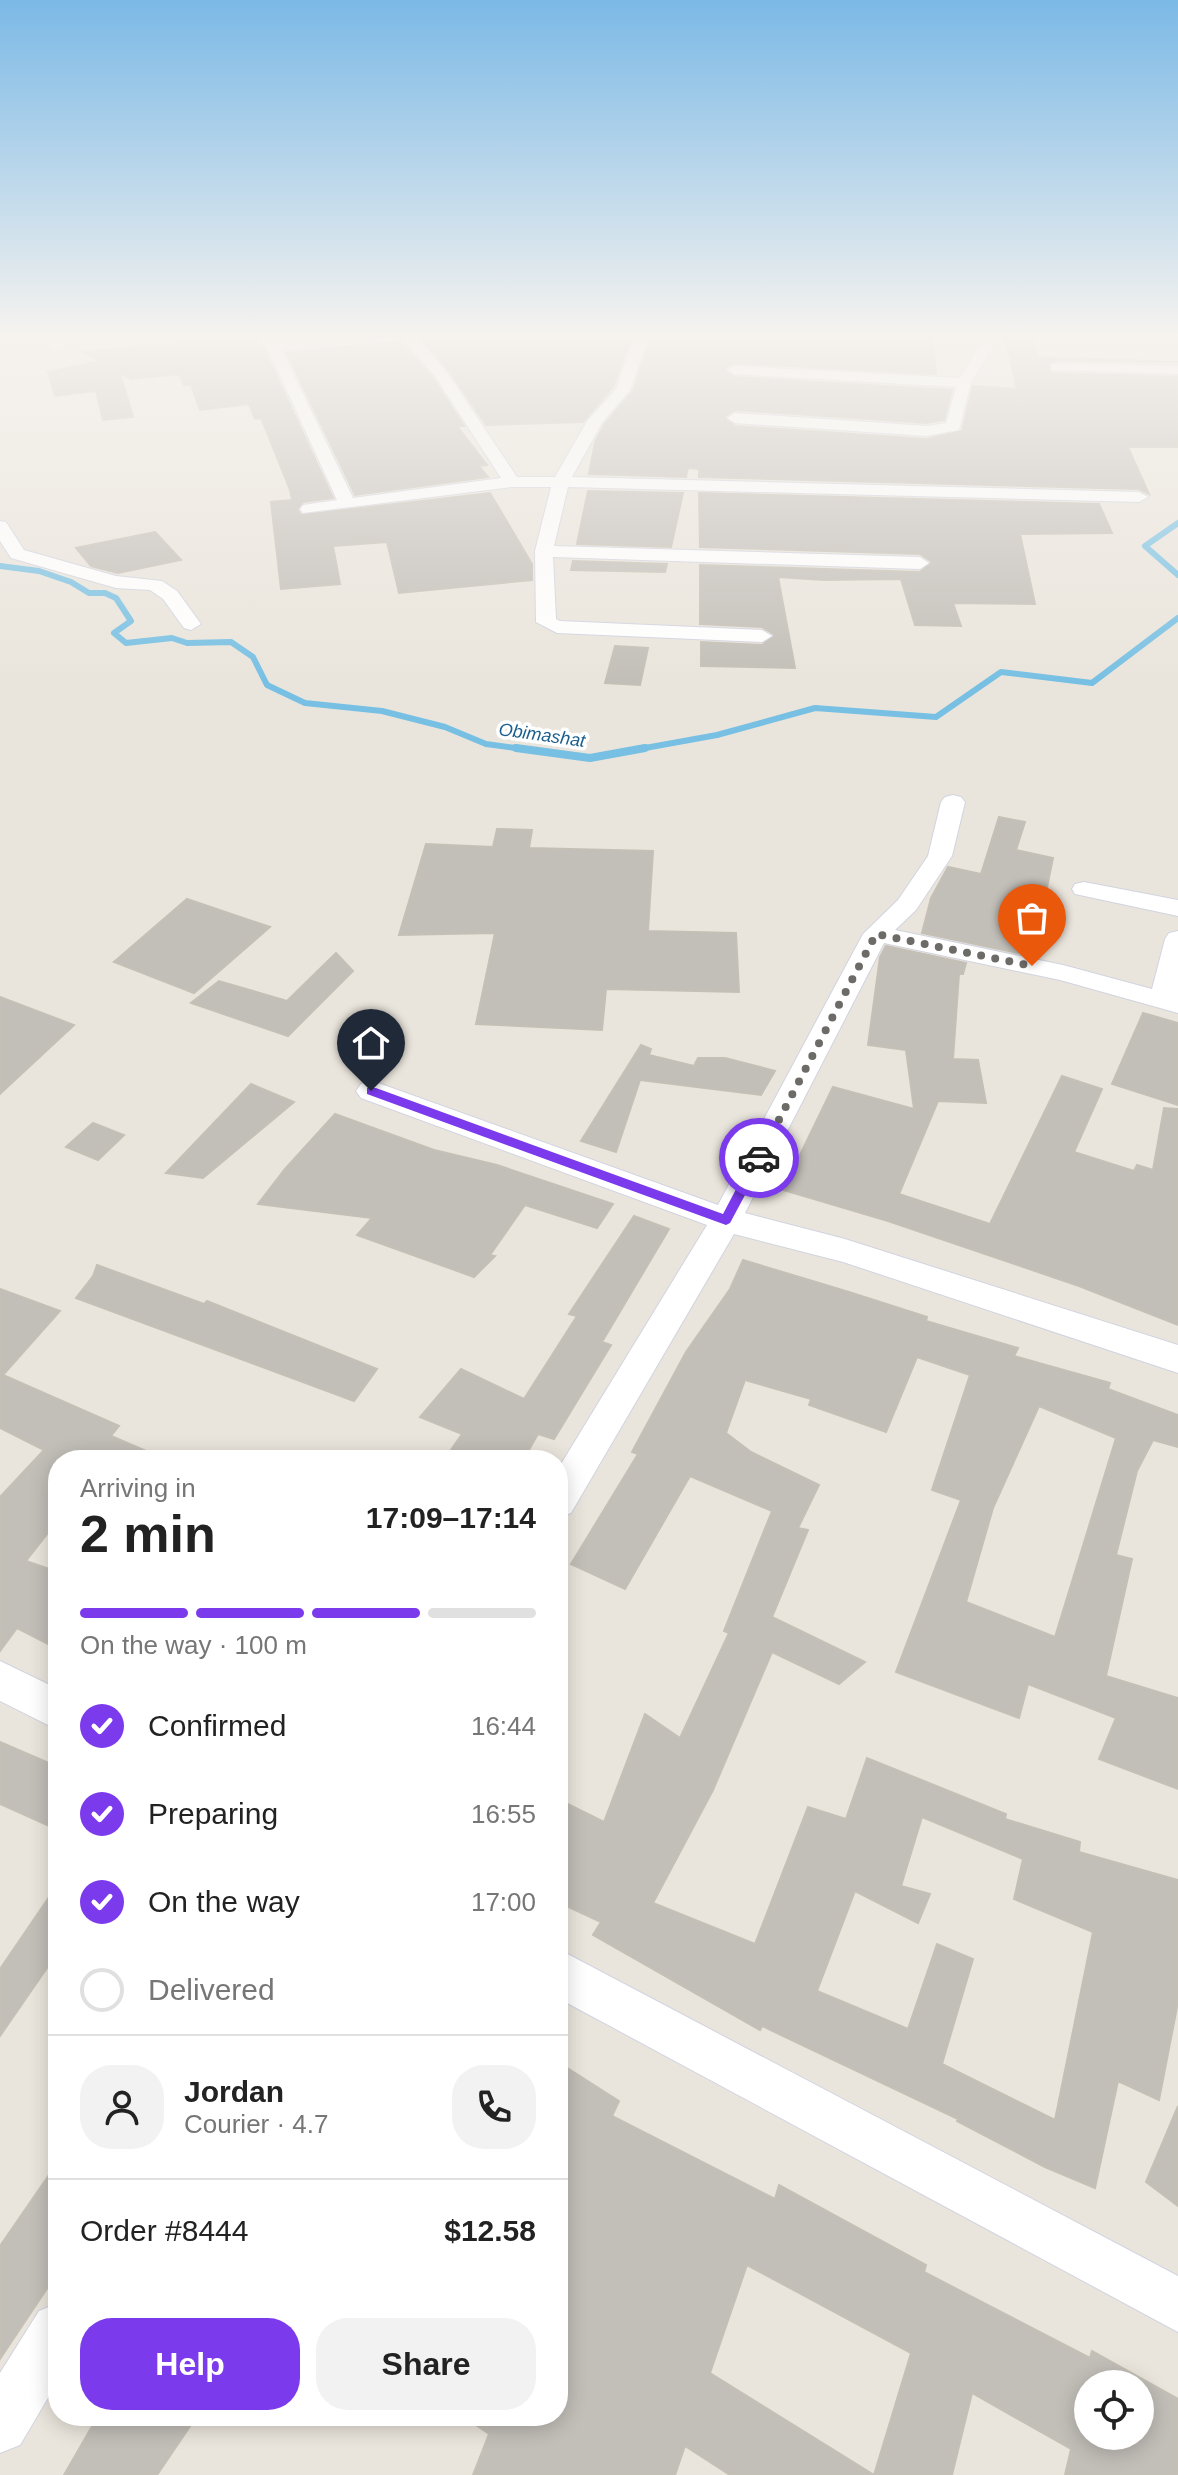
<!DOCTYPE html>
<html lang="en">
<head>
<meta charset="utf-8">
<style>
	body { margin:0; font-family:Helvetica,sans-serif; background:#f2f2f2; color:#222; height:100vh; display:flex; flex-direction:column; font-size:30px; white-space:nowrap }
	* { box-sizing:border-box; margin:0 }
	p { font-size:26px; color:#767676 }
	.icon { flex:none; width:44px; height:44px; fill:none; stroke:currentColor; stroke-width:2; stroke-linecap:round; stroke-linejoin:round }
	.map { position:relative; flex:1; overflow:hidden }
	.drawer { position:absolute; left:48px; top:1450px; width:520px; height:976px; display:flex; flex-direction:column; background:#fff; border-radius:32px; box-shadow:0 4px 20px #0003 }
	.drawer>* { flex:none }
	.controls { position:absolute; left:1074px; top:2370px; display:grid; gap:16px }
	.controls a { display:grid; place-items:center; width:80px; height:80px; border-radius:50%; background:#fff; box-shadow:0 4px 20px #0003; font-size:40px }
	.pin { position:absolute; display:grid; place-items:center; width:68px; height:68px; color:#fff; margin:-82px -34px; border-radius:50% 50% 50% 0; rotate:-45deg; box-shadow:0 0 8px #0007 }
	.pin .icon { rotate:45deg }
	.courier { position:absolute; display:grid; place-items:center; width:80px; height:80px; margin:-40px; border:6px solid #7c3aed; border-radius:50%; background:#fff; color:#222; box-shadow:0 2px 10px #0007 }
	.head em { font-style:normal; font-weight:700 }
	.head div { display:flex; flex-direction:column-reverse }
	.head { display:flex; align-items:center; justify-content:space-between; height:136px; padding:0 32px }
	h1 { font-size:52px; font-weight:700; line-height:60px }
	.bar { display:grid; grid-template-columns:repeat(4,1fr); gap:12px 8px; align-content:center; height:96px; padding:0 32px }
	.bar i { height:10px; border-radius:6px; background:#e0e0e0 }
	.bar .on { background:#7c3aed }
	.bar p { grid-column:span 4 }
	.line { display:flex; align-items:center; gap:20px; padding:0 32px; border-top:2px solid #e0e0e0 }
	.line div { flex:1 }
	.round { display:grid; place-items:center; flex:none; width:84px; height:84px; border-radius:32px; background:#f2f2f2 }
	ol { padding:0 32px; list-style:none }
	li { display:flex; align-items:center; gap:24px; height:88px }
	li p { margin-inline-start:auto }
	li .icon { padding:8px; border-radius:50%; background:#7c3aed; color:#fff; stroke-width:4 }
	li:last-child { color:#767676 }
	li i { width:44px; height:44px; border:4px solid #e0e0e0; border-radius:50% }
	.primary-button { display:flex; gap:16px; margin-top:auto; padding:16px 32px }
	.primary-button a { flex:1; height:92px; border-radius:32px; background:#7c3aed; color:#fff; font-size:32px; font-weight:700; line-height:92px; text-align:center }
	.primary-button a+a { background:#f2f2f2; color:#222 }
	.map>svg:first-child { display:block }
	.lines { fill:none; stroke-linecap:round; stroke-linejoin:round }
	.stream-far1 { stroke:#77c0e3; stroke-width:6 }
	.stream { stroke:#77c0e3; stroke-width:8 }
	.building { fill:#c2beb8; stroke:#c5c0b6; stroke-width:2; fill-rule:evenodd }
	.minor-casing { stroke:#d1d3e0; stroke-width:2 }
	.minor { fill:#fff; fill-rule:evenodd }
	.route { fill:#7c3aed }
	.done { stroke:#6d6b68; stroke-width:8; stroke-dasharray:0 14.4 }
	.labels { text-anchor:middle; stroke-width:7; stroke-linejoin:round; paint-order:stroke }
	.far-water-label { font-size:18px; font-style:italic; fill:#195e8d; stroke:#fff }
</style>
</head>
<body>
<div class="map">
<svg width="1178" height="2475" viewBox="0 0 1178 2475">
	<rect width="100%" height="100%" fill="#eae5dc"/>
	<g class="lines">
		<!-- stream-far1 -->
		<g class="stream-far1">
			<path d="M 1178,523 L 1145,546 L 1178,575"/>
			<path d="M 0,566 L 39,571 L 71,582 L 89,593 L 105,593 L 116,598 L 131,621 L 114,633 L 126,643 L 172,638 L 187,643 L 231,642 L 253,657 L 267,685 L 305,703 L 382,711 L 445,727 L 486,744 L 531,750"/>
			<path d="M 634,750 L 717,735 L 815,708 L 936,717 L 1001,672 L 1092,683 L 1178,618"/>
		</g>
		<!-- stream -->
		<path class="stream" d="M 516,748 L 590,758 L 645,748"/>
	</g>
	<!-- building -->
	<g class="building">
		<path d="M 241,337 L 255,337 L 264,349 L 333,498 L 303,502 L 297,509 L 301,515 L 490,493 L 532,564 L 532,580 L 399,593 L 387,542 L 333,546 L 340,584 L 281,589 L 271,502 L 292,500 L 290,490 L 261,418 L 255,419 L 249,404 L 200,410 L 191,385 L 184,385 L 179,374 L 131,379 L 120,373 L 133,417 L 103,420 L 96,391 L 55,396 L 48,372 L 100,361 L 84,352 Z"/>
		<path d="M 420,337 L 594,337 L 594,342 L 631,338 L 613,387 L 583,422 L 486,425 L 448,369 Z"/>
		<path d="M 651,337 L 932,337 L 936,374 L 734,363 L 724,369 L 734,377 L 952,390 L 944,420 L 927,423 L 735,410 L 724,417 L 735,426 L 927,439 L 962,431 L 973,386 L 1017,389 L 1005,337 L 1032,338 L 1037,357 L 1178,362 L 1056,360 L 1048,364 L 1051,373 L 1178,377 L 1178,447 L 1128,447 L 1149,494 L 1139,489 L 699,477 L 699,469 L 688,468 L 686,477 L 589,474 L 595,442 L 604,425 L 633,391 Z"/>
		<path d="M 401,342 L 433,378 L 464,426 L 457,426 L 487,465 L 479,466 L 488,477 L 355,495 L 287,353 Z"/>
		<path d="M 588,491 L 683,493 L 671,547 L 577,544 Z"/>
		<path d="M 699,493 L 1099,504 L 1112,533 L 1020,534 L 1035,604 L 953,603 L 961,626 L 915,625 L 901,579 L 824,580 L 778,577 L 795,668 L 701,666 L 701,642 L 762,645 L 775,635 L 762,627 L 700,624 L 700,565 L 920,572 L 932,562 L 920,554 L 700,547 Z"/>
		<path d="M 155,532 L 181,560 L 118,573 L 91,566 L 76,548 Z"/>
		<path d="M 573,561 L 667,564 L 665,572 L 571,570 Z"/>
		<path d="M 615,646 L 648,648 L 640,685 L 605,683 Z"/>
		<path d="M 999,817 L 1025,822 L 1016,850 L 1053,858 L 1033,956 L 922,933 L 931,898 L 948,867 L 981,874 Z"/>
		<path d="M 497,829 L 532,830 L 529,848 L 653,851 L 648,931 L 736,933 L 739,992 L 606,989 L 602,1030 L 476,1024 L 495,933 L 399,935 L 426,844 L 493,847 Z"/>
		<path d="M 187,899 L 270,927 L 194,993 L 114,962 Z"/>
		<path d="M 886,946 L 966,963 L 963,974 L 959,974 L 953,1059 L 978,1060 L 986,1103 L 938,1101 L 899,1194 L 990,1224 L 1062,1076 L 1102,1089 L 1074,1152 L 1134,1171 L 1137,1165 L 1153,1170 L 1164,1108 L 1178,1109 L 1178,1325 L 1079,1286 L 888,1221 L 783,1190 L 833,1087 L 914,1109 L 906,1050 L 868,1045 L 880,957 Z"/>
		<path d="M 336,953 L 353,971 L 288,1036 L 191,1003 L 219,981 L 287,1001 Z"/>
		<path d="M 0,997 L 74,1025 L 0,1094 Z"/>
		<path d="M 1143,1013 L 1178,1023 L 1178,1105 L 1112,1084 Z"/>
		<path d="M 641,1045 L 651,1049 L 649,1055 L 694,1066 L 698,1058 L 725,1058 L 775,1071 L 761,1095 L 640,1080 L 616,1152 L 581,1141 Z"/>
		<path d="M 251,1084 L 294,1102 L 203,1178 L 166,1173 Z"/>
		<path d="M 335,1114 L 434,1150 L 497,1165 L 613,1204 L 597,1228 L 525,1205 L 490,1255 L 495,1256 L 474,1277 L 357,1235 L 372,1218 L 258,1204 L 285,1169 Z"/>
		<path d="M 93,1123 L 124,1135 L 98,1160 L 66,1147 Z"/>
		<path d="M 634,1216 L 669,1229 L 602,1342 L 611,1345 L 554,1439 L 538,1434 L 523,1460 L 444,1460 L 462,1434 L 420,1417 L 461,1369 L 524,1399 L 577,1316 L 569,1314 Z"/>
		<path d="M 743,1260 L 849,1292 L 927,1317 L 926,1321 L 1018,1348 L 1014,1356 L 1110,1383 L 1108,1389 L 1178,1415 L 1178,1447 L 1153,1440 L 1137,1471 L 1116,1555 L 1132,1559 L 1106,1676 L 1178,1698 L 1178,1789 L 1099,1759 L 1116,1718 L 1028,1684 L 1019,1718 L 896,1672 L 961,1500 L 932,1490 L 970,1375 L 917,1357 L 886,1432 L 809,1405 L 811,1399 L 745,1380 L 726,1433 L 751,1452 L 819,1485 L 798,1528 L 808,1530 L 772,1617 L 865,1662 L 839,1684 L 772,1652 L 713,1790 L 653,1903 L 755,1944 L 808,1807 L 846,1819 L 867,1758 L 1006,1814 L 1005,1819 L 1080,1842 L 1079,1852 L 1178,1880 L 1178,2002 L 1159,2100 L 1118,2081 L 1095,2188 L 1045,2167 L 957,2121 L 958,2119 L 762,2026 L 760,2030 L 593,1935 L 601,1922 L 558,1902 L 558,1799 L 604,1822 L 645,1714 L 680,1738 L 729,1633 L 724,1631 L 772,1511 L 690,1476 L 625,1589 L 571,1564 L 638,1454 L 632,1452 L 686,1352 L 730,1289 ZM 1039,1406 L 1116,1438 L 1055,1637 L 966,1602 L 993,1508 ZM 922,1817 L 1023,1859 L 1014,1899 L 1093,1932 L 1055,2120 L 942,2064 L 973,1959 L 937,1944 L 908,2029 L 817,1991 L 855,1891 L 918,1923 L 930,1894 L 901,1886 Z"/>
		<path d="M 97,1265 L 204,1304 L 207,1301 L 377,1369 L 354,1401 L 76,1298 L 93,1276 Z"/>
		<path d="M 0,1289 L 60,1311 L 3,1375 L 119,1426 L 111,1436 L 167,1460 L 58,1460 L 58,1520 L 26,1561 L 58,1572 L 58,1649 L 17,1628 L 0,1651 L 0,1497 L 44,1450 L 0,1428 Z"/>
		<path d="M 0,1742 L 58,1767 L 58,1830 L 0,1804 Z"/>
		<path d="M 58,1884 L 58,1952 L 0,2036 L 0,1969 Z"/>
		<path d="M 558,2062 L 619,2101 L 612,2116 L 775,2199 L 779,2185 L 926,2265 L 924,2272 L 1090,2358 L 1092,2351 L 1178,2399 L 1178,2475 L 1065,2475 L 1071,2449 L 972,2393 L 952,2475 L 874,2475 L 911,2353 L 747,2265 L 710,2373 L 874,2475 L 730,2475 L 685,2446 L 675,2475 L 473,2475 L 489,2434 L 463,2416 L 558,2416 ZM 1088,2384 L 1140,2384 L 1140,2436 L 1088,2436 Z"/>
		<path d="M 1178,2106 L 1178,2206 L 1146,2182 Z"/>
		<path d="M 58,2162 L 58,2272 L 0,2359 L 0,2246 Z"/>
		<path d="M 98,2416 L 197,2416 L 157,2475 L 64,2475 Z"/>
	</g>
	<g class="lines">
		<!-- minor casing -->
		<g class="minor-casing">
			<g id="minor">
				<path d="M 39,337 L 55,337 L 66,345 L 54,348 Z"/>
				<path d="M 258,337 L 272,337 L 277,342 L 345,337 L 416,337 L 446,371 L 517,477 L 555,477 L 587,421 L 616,389 L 634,337 L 648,337 L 630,390 L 602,423 L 572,477 L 1139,492 L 1148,497 L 1139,502 L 568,487 L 554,546 L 920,557 L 929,563 L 920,569 L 553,557 L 556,619 L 560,621 L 762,630 L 772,636 L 762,642 L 557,633 L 536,622 L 535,551 L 551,487 L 512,487 L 303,513 L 300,509 L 303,505 L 337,500 L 267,347 ZM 402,338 L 435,376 L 501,478 L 353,498 L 282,350 L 396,341 Z"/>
				<path d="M 985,337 L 999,337 L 971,383 L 959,430 L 927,436 L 735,423 L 727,418 L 735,413 L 927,426 L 946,423 L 956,387 L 734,374 L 727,370 L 734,366 L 960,378 Z"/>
				<path d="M 1056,363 L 1178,366 L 1178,374 L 1051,370 L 1051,364 Z"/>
				<path d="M 0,521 L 6,522 L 24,550 L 116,576 L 162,581 L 177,591 L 201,624 L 191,630 L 184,628 L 163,599 L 150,590 L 116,588 L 11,558 L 0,541 Z"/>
				<path d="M 953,795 L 961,797 L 965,802 L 952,856 L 916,910 L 895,930 L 1063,965 L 1152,989 L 1165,939 L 1169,933 L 1178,931 L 1178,1013 L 1060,980 L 884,943 L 745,1213 L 845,1239 L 1178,1345 L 1178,1373 L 843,1262 L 734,1234 L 571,1513 L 558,1518 L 558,1469 L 707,1225 L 361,1098 L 356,1091 L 361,1084 L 371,1081 L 381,1084 L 718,1205 L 863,934 L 898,900 L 928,856 L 941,802 L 945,797 Z"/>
				<path d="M 1084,882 L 1178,900 L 1178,916 L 1075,894 L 1072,889 L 1075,884 Z"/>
				<path d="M 0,1661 L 58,1689 L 58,1730 L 0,1701 Z"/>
				<path d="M 558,1949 L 1178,2276 L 1178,2332 L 558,1998 Z"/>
				<path d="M 58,2303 L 58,2381 L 20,2445 L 0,2453 L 0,2373 L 39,2311 Z"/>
			</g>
		</g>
		<!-- minor -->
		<use href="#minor" class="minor"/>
	</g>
	<!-- sky -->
	<linearGradient id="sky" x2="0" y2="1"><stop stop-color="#7bb9e6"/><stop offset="0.49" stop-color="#f6f3ef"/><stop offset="1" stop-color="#f6f3ef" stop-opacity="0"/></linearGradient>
	<rect width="1178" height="683" fill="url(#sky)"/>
	<!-- route -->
	<path class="route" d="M 367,1088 L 376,1088 L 723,1214 L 754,1155 L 763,1155 L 765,1158 L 730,1223 L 726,1225 L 367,1094 Z"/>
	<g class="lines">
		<!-- done -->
		<path class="done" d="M 759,1158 L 876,934 L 1032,966"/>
	</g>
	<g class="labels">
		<!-- far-water labels -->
		<g class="far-water-label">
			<text transform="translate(542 735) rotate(8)" y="6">Obimashat</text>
		</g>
	</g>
</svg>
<div class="controls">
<a><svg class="icon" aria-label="locate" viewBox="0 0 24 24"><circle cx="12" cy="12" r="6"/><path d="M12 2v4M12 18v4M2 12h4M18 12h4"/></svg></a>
</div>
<div class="pin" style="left:1032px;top:966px;background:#ea580c"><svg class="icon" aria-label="bag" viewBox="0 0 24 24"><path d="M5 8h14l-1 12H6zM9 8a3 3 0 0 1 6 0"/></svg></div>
<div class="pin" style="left:371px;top:1091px;background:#1f2937"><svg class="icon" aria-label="home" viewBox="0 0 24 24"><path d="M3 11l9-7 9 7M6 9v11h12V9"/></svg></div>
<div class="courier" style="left:759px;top:1158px"><svg class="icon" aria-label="car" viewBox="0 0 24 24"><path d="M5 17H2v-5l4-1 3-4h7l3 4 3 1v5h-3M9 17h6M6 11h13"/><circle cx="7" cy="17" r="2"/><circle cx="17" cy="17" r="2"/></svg></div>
<section class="drawer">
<div class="head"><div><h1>2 min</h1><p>Arriving in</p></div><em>17:09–17:14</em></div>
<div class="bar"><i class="on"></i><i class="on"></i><i class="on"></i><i></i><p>On the way · 100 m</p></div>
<ol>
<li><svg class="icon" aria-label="check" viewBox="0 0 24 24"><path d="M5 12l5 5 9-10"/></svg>Confirmed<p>16:44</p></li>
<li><svg class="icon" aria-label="check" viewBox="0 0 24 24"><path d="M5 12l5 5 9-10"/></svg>Preparing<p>16:55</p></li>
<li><svg class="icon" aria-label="check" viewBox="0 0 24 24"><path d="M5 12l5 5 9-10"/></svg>On the way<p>17:00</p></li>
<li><i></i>Delivered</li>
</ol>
<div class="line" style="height:144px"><a class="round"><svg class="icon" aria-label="person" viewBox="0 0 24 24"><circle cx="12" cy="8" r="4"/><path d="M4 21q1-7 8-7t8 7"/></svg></a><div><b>Jordan</b><p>Courier · 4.7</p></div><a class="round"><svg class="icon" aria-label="phone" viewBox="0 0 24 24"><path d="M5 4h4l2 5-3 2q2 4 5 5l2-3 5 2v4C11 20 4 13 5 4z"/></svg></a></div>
<div class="line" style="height:104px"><div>Order #8444</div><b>$12.58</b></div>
<div class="primary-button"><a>Help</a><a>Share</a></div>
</section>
</div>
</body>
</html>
